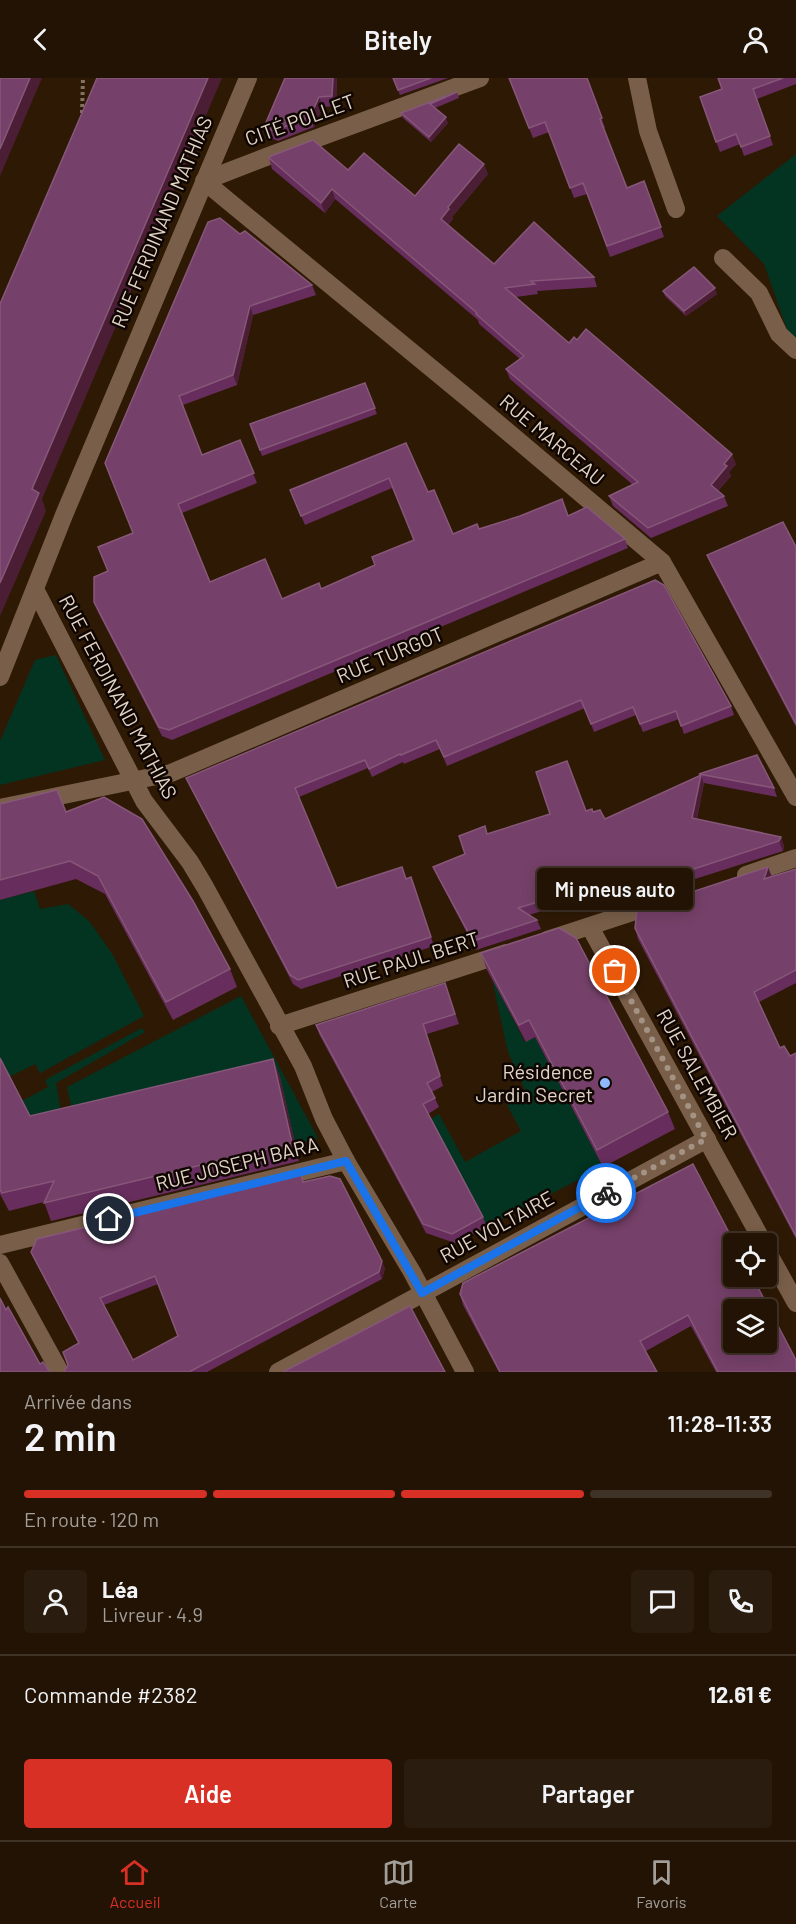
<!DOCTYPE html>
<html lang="fr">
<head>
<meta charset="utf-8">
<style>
	body { margin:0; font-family:Barlow,sans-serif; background:#2a1c0e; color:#f1f3f6; height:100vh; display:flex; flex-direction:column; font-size:22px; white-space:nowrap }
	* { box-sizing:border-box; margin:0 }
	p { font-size:20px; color:#a29e9a }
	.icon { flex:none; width:33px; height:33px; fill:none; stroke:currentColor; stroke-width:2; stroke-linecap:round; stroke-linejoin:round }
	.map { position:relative; height:1294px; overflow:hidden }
	.details { display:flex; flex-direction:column; background:#221304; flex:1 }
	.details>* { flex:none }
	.tools { position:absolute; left:723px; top:1155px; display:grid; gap:12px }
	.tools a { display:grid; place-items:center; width:54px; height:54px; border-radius:6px; background:#221304; box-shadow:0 3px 15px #0003,0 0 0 2px #3f3226; font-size:30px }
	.pin { position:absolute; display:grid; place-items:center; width:51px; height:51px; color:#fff; margin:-26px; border:3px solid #fff; border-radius:50%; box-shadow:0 2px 6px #0007 }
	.courier { position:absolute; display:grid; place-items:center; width:60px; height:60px; margin:-30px; border:4px solid #1a73e8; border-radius:50%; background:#fff; color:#222; box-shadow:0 2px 8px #0007 }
	.bubble { position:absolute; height:42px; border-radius:6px; background:#221304; box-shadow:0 3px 15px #0003,0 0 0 2px #3f3226; font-size:20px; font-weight:600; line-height:42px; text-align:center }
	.summary em { font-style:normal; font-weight:600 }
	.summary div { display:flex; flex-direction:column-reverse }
	.summary { display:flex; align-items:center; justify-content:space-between; height:102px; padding:0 24px }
	h1 { font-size:39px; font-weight:600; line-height:45px }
	.bar { display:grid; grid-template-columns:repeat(4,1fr); gap:9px 6px; align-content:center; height:72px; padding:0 24px }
	.bar i { height:8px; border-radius:4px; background:#3f3226 }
	.bar .on { background:#d93025 }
	.bar p { grid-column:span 4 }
	.line { display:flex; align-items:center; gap:15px; padding:0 24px; border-top:2px solid #3f3226 }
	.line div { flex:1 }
	.round { display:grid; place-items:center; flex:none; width:63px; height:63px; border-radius:6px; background:#2a1c0e }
	.cta { display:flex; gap:12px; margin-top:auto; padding:12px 24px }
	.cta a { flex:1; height:69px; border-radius:6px; background:#d93025; color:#fff; font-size:24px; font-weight:600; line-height:69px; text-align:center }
	.cta a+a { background:#2a1c0e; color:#f1f3f6 }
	header { display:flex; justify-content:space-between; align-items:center; height:78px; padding:0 24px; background:#221304; font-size:27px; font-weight:600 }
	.menu { display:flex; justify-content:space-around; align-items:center; height:84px; border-top:2px solid #3f3226; background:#221304; font-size:16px; color:#a29e9a }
	.menu a { display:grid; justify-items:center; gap:3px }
	.menu .on { color:#d93025 }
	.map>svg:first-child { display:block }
	.green { fill:#033421 }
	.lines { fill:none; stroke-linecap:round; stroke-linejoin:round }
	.path { stroke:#837161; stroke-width:4; stroke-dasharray:3 3; stroke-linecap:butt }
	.minor { stroke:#795f49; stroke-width:18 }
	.wall { fill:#672e5d; fill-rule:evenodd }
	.shaded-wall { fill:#4b1e35 }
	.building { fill:#754069; stroke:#865778; stroke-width:1.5; fill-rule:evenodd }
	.done { stroke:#a49384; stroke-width:6; stroke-dasharray:0 10.8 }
	.route { stroke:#1a73e8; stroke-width:8 }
	.poi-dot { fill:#90b8fd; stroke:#0f0602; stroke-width:2 }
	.labels { text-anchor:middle; stroke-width:5; stroke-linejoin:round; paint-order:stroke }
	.street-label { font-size:20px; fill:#e3d4c8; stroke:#0f0602 }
	.poi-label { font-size:20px; fill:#e3d4c8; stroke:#0f0602; text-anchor:end }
</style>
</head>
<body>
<header><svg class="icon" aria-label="back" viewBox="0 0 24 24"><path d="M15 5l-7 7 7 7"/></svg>Bitely<svg class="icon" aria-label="person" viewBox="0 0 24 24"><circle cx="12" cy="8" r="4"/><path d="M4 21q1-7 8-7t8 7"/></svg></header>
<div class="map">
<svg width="796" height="1294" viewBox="0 0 796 1294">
	<rect width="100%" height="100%" fill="#2e1905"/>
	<!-- green -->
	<g class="green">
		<path d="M 796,76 L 796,261 L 788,254 L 764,186 L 717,138 Z"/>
		<path d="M 56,577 L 105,682 L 0,707 L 0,663 L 35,582 Z"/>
		<path d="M 34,813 L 40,831 L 68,826 L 89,843 L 113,877 L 144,938 L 40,995 L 35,986 L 7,1000 L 0,986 L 0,822 Z"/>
		<path d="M 492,901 L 525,964 L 535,959 L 603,1089 L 487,1149 L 429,1042 L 439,1036 L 465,1084 L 521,1053 L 505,1023 L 525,1012 L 508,974 Z"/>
		<path d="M 241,918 L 318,1060 L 295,1066 L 75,1047 L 67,1009 Z"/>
		<path d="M 142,950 L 145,954 L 56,1005 L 64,1049 L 40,1055 L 20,1024 L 48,1009 L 45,1002 Z"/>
	</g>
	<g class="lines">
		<!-- path -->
		<path class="path" d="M 82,35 L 83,0"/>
		<!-- minor -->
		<g class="minor">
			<path d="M 480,0 L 266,79 L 204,103 L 470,322 L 662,484 L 796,719"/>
			<path d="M 637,0 L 648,53 L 676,131"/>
			<path d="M 723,180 L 759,215 L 779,256 L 796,272"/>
			<path d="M 35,511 L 144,723 L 190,784 L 205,809 L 303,988 L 324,1041 L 346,1083 L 412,1194 L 465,1294"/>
			<path d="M 0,599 L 64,437 L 248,0"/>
			<path d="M 0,730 L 171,695 L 662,484"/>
			<path d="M 746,797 L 796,780"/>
			<path d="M 590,849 L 764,1166"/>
			<path d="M 547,862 L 660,825"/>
			<path d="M 279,948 L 506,875"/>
			<path d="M 0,1167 L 346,1083"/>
			<path d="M 766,1171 L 796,1225"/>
			<path d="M 0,1185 L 60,1294"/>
			<path d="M 278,1294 L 707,1061"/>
		</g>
	</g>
	<!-- wall -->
	<g class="wall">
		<path d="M 337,0 L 336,28 L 323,29 L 314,49 L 278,63 L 268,59 L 264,49 Z"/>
		<path d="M 393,0 L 448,0 L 400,17 Z"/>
		<path d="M 509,0 L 587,0 L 605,50 L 604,51 L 627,110 L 644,103 L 664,159 L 610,179 L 587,116 L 574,120 L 549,54 L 533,60 Z"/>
		<path d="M 718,0 L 796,0 L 796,6 L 757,21 L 773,67 L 744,78 L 740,66 L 720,74 L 700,19 L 722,11 Z"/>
		<path d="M 457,14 L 459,20 L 435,30 L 448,45 L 431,64 L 403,40 L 401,35 Z"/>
		<path d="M 269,80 L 348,92 L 415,118 L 488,96 L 452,139 L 453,141 L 448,147 L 494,186 L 594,199 L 597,209 L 537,213 L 538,216 L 516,219 L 569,265 L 736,386 L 729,394 L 731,398 L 718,413 L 724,418 L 728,428 L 651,460 L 613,428 L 609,418 L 633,407 L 510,301 L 506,291 L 520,281 L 479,246 L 478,242 L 335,121 L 325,135 L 272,91 Z"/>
		<path d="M 240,156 L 312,207 L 316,217 L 253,237 L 237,307 L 183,327 L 202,377 L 240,362 L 257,405 L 182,435 L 210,504 L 282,521 L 321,511 L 375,487 L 372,479 L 414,462 L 392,410 L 305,447 L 290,412 L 406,365 L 428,414 L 453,456 L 568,438 L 625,461 L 628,470 L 172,662 L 162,658 L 98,534 L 94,524 L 108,493 L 133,455 L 105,385 Z"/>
		<path d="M 663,213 L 717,216 L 686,238 L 665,218 Z"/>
		<path d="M 365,305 L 377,336 L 262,378 L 250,346 Z"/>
		<path d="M 796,469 L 796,649 L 711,487 L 707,477 Z"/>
		<path d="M 655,502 L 731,628 L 734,637 L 684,656 L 679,641 L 643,654 L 636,637 L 594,654 L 585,630 L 447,688 L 440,671 L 404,686 L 403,684 L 372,699 L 368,690 L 299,719 L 337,810 L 406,801 L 411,799 L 434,868 L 301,911 L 293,906 L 190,708 L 186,700 Z"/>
		<path d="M 699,696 L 774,710 L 777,719 L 704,705 L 697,741 L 781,759 L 784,768 L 783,773 L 645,817 L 642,808 L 642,802 L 529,837 L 537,842 L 541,851 L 476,872 L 437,798 L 433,789 L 465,776 L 488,756 L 586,733 L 593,734 L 605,741 L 699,698 Z"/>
		<path d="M 0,726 L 66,734 L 230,891 L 237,909 L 173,942 L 105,816 L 76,801 L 0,822 Z"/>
		<path d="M 768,789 L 772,799 L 796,791 L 796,905 L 759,924 L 780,970 L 790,978 L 796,975 L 796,1161 L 638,861 L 635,850 Z"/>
		<path d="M 481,875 L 668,1034 L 675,1051 L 603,1089 L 535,959 L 526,964 L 487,892 Z"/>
		<path d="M 445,905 L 459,946 L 427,956 L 443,1008 L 432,1014 L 439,1029 L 428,1036 L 483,1139 L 487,1149 L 455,1165 L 426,1155 L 319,956 L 316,947 Z"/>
		<path d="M 0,980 L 30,1038 L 273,981 L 280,999 L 299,1083 L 51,1143 L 44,1124 L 9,1133 L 0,1116 Z"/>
		<path d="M 693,1086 L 796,1294 L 716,1294 L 691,1248 L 646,1273 L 657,1294 L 499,1294 L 463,1227 L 460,1216 Z"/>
		<path d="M 304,1104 L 385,1190 L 382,1201 L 207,1294 L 64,1294 L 78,1265 L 34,1181 L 31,1174 ZM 158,1206 L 178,1258 L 133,1282 L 104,1227 Z"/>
	</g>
	<!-- shaded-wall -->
	<g class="shaded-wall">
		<path d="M 30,0 L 42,0 L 0,98 L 0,71 Z"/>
		<path d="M 208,0 L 222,0 L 42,421 L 46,433 L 0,538 L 0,505 L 32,411 Z"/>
		<path d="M 333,0 L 337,0 L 336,28 L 332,18 Z"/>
		<path d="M 319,19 L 323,29 L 314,49 L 310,39 Z"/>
		<path d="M 446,39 L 448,45 L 431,64 L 429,59 Z"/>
		<path d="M 484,86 L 488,96 L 452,139 L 453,141 L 445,151 L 441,141 L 448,129 Z"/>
		<path d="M 332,111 L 335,121 L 325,135 L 321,125 Z"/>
		<path d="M 715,210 L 717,216 L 686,238 L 684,233 Z"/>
		<path d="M 250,228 L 253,237 L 237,307 L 233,297 Z"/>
		<path d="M 732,376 L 736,386 L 729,394 L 731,398 L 714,417 L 711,407 L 724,386 Z"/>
		<path d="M 701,697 L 704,706 L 695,749 L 692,740 Z"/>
		<path d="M 781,759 L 784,768 L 783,773 L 779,763 Z"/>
		<path d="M 768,789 L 772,800 L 764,801 Z"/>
		<path d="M 273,981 L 280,999 L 299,1083 L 292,1065 Z"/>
		<path d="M 382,1183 L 385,1190 L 382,1201 L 379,1194 Z"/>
	</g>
	<!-- building -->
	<g class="building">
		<path d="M 0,0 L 30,0 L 0,71 Z"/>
		<path d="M 97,0 L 208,0 L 32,411 L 39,415 L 0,505 L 0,226 Z"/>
		<path d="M 285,0 L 333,0 L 332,18 L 319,19 L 310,39 L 274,53 L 264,49 Z"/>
		<path d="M 393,0 L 431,0 L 398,12 Z"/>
		<path d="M 509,0 L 587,0 L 602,40 L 600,41 L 627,110 L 644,103 L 661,149 L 607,168 L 583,105 L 570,110 L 545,44 L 529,50 Z"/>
		<path d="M 718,0 L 783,0 L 753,11 L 770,58 L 741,69 L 736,56 L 716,64 L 700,19 L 722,11 Z"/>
		<path d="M 457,14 L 430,26 L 446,39 L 429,59 L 401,35 Z"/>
		<path d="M 313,62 L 348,92 L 364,75 L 415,118 L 459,66 L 484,86 L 448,129 L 449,131 L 441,141 L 494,186 L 534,144 L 594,199 L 531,203 L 535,206 L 505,210 L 569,265 L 574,259 L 577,262 L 586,251 L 732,376 L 724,386 L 727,388 L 711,407 L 724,418 L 648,450 L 609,418 L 638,404 L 506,291 L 524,278 L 476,236 L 477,235 L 332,111 L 321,125 L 269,80 L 271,78 Z"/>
		<path d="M 220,140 L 240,156 L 245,153 L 312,207 L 250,228 L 233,297 L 179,318 L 202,377 L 240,362 L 254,395 L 178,426 L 210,504 L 265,481 L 282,521 L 319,505 L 321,511 L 375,487 L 372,479 L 414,462 L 389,400 L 301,438 L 290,412 L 406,365 L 428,414 L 434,412 L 453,456 L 477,446 L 479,451 L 520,438 L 562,421 L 568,438 L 587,429 L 625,461 L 169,652 L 159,649 L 94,524 L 94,499 L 108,493 L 98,469 L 133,455 L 105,385 L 208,144 Z"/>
		<path d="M 694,189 L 715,210 L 684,233 L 663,213 Z"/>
		<path d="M 365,305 L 375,330 L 260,372 L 250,346 Z"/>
		<path d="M 783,444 L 796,469 L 796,646 L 707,477 Z"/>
		<path d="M 655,502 L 664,507 L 731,628 L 681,648 L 676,633 L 640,646 L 633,629 L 591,646 L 581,622 L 444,679 L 436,662 L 401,677 L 400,676 L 369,691 L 365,682 L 295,710 L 337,810 L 402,789 L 406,801 L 411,799 L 431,859 L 298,902 L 290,897 L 186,700 Z"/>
		<path d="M 757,677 L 774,710 L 699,696 Z"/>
		<path d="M 567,683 L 586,733 L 592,731 L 593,734 L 600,732 L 605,741 L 701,697 L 692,740 L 781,759 L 779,763 L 642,808 L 644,792 L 518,830 L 537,842 L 473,863 L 433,789 L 465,776 L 459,758 L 485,748 L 487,756 L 550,736 L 536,694 Z"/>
		<path d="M 57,712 L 66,734 L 104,719 L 142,741 L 193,823 L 230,891 L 166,924 L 98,798 L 70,783 L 0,802 L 0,726 Z"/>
		<path d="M 768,789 L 764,801 L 796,791 L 796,892 L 754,914 L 780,970 L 784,968 L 790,978 L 796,975 L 796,1158 L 635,850 L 637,832 Z"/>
		<path d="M 559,850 L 576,860 L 668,1034 L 597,1072 L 529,942 L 519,947 L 481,875 Z"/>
		<path d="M 445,905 L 455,936 L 423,946 L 440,998 L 427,1005 L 435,1020 L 423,1026 L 483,1139 L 452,1156 L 423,1146 L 316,947 Z"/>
		<path d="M 0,980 L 30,1038 L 273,981 L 292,1065 L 44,1125 L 54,1103 L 2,1115 L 0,1111 Z"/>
		<path d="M 693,1086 L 735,1166 L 734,1166 L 734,1198 L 752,1198 L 796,1282 L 796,1294 L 718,1294 L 688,1237 L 640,1263 L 657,1294 L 500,1294 L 460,1216 L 463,1205 ZM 734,1232 L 766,1232 L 766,1264 L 734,1264 Z"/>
		<path d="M 301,1097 L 303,1104 L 330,1098 L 340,1101 L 382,1183 L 379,1194 L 189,1294 L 64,1294 L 68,1287 L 63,1274 L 79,1265 L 31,1174 L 37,1161 ZM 155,1198 L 178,1258 L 133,1282 L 100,1220 Z"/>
		<path d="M 0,1220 L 6,1232 L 8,1229 L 40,1286 L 43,1284 L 50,1294 L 0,1294 Z"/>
		<path d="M 410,1228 L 445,1294 L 283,1294 Z"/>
	</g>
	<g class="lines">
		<!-- done -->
		<path class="done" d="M 606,1115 L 706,1061 L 615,893"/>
		<!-- route -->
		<path class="route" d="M 109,1141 L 346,1083 L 422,1215 L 606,1115"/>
	</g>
	<!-- markers -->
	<circle class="poi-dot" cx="605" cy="1005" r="6"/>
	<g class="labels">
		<!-- street labels -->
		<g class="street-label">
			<text transform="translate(300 42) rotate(-20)" y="7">CITÉ POLLET</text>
			<text transform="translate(162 144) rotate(-67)" y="7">RUE FERDINAND MATHIAS</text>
			<text transform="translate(552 362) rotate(40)" y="7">RUE MARCEAU</text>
			<text transform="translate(390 577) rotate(-23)" y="7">RUE TURGOT</text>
			<text transform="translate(118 619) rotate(62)" y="7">RUE FERDINAND MATHIAS</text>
			<text transform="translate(411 882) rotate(-18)" y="7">RUE PAUL BERT</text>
			<text transform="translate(697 996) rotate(61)" y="7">RUE SALEMBIER</text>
			<text transform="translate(237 1086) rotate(-14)" y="7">RUE JOSEPH BARA</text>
			<text transform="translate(497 1149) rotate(-29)" y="7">RUE VOLTAIRE</text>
		</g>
		<!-- poi labels -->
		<g class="poi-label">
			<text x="593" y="1001">Résidence<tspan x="593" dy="23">Jardin Secret</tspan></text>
		</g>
	</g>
</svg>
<div class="tools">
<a><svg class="icon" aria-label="locate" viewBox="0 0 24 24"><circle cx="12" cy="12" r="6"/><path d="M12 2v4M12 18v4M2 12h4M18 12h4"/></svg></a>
<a><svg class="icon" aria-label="layers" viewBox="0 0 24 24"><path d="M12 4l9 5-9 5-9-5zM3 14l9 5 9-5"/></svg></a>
</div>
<div class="pin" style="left:615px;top:893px;background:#ea580c"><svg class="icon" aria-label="bag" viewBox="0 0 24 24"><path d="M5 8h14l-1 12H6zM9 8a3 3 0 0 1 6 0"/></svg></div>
<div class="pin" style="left:109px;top:1141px;background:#1f2937"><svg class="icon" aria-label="home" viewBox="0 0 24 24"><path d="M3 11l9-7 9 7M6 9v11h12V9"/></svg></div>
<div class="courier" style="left:606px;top:1115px"><svg class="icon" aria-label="bike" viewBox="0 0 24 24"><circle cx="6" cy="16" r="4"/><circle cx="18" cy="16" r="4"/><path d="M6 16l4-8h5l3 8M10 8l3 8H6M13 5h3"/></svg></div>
<div class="bubble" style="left:537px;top:790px;width:156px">Mi pneus auto</div>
</div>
<section class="details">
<div class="summary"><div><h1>2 min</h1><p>Arrivée dans</p></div><em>11:28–11:33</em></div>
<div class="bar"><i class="on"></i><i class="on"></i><i class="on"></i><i></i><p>En route · 120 m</p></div>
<div class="line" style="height:108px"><a class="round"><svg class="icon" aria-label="person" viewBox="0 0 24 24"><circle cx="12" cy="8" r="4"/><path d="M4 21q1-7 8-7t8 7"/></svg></a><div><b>Léa</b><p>Livreur · 4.9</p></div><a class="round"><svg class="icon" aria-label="chat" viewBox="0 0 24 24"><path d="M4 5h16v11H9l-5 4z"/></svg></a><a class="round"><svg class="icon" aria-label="phone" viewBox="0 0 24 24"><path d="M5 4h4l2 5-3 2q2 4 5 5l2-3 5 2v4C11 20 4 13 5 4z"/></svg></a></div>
<div class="line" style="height:78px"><div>Commande #2382</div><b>12.61 €</b></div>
<div class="cta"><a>Aide</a><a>Partager</a></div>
</section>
<nav class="menu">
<a class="on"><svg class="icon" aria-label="home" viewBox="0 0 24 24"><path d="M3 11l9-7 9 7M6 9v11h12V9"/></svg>Accueil</a>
<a><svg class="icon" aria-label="map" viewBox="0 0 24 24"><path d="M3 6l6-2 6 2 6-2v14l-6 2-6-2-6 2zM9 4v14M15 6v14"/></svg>Carte</a>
<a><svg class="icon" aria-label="saved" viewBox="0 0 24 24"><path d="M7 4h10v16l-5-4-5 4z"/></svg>Favoris</a>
</nav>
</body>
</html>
